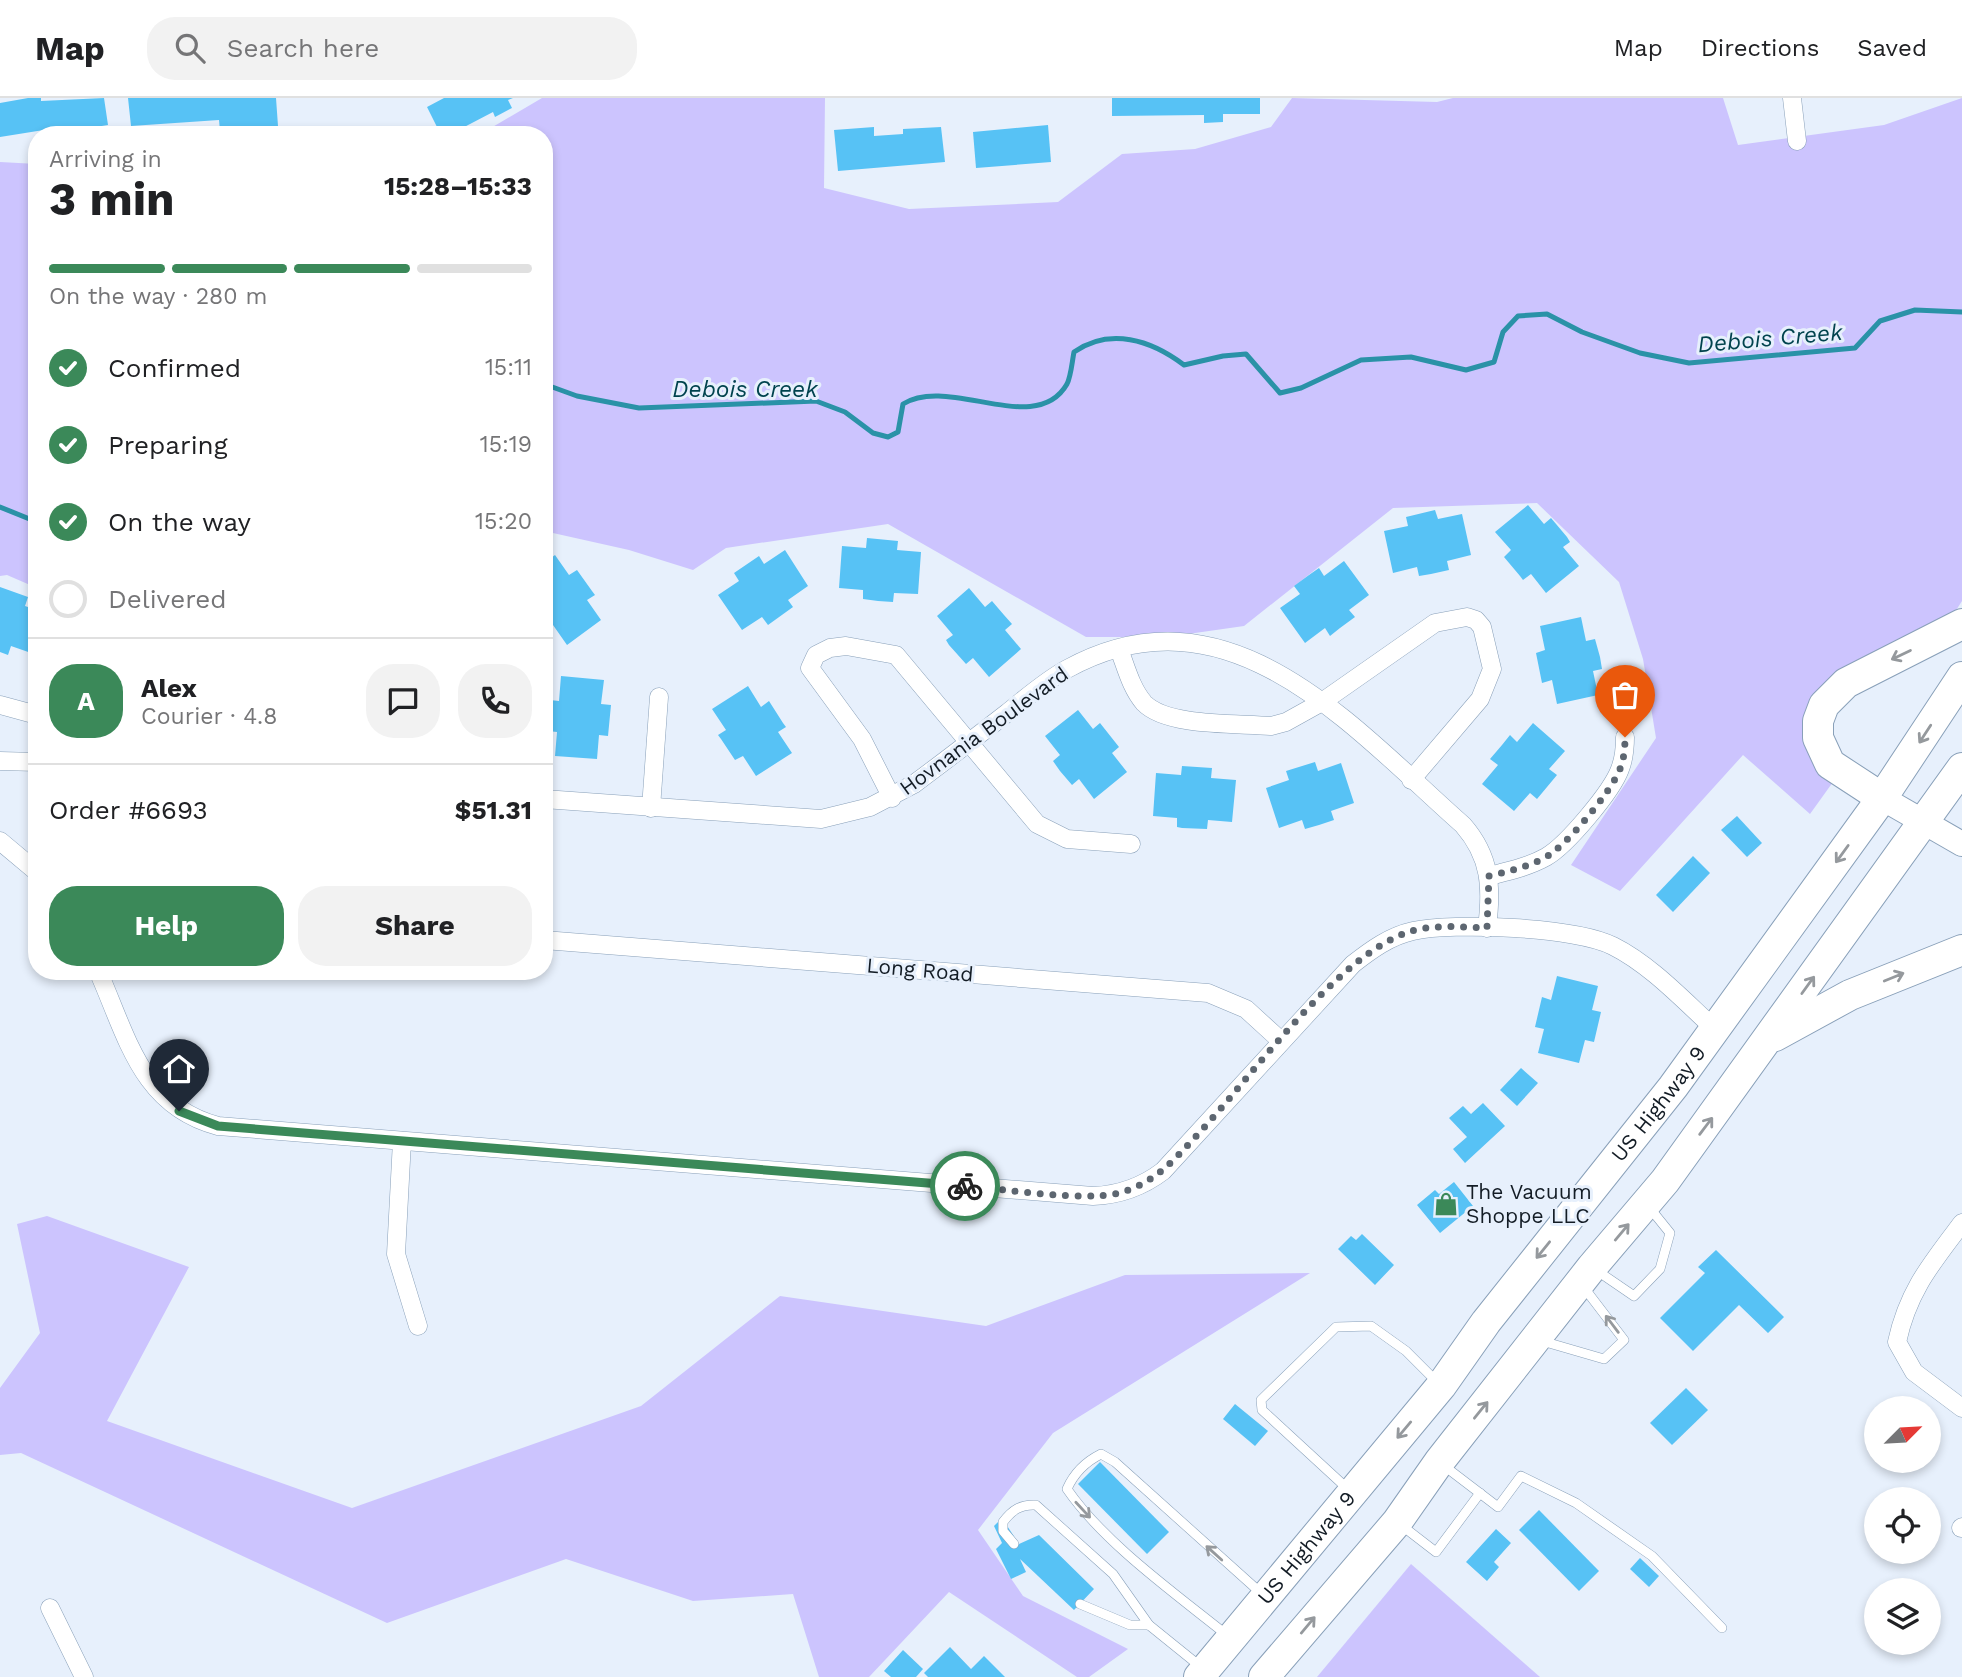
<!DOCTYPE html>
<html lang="en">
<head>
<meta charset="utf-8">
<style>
	body { margin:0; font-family:"Work Sans",sans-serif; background:#f2f2f2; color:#202124; height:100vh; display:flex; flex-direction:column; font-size:26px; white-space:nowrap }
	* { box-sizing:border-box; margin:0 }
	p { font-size:23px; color:#757577 }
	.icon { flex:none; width:38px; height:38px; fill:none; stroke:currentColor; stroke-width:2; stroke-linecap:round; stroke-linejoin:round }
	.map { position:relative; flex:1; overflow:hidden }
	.details { position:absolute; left:28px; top:28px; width:525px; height:854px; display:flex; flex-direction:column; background:#fff; border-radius:28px; box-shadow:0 4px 10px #0003 }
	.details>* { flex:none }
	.needle { width:46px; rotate:66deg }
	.controls { position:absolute; left:1864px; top:1298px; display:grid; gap:14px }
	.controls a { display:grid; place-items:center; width:77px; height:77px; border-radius:50%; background:#fff; box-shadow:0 4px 10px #0003; font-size:35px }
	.pin { position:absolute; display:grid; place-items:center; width:60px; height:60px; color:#fff; margin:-72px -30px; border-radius:50% 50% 50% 0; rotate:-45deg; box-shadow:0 0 7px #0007 }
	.pin .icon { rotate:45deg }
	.courier { position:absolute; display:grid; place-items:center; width:70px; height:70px; margin:-35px; border:5px solid #3b8959; border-radius:50%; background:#fff; color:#222; box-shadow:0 2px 9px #0007 }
	.overview em { font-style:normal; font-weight:700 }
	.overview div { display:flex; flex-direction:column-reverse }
	.overview { display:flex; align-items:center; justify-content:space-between; height:119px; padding:0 21px }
	h1 { font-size:46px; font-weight:700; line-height:52px }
	.bar { display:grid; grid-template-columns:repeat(4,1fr); gap:10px 7px; align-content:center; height:84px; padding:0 21px }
	.bar i { height:9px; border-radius:5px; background:#e0e0e0 }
	.bar .current { background:#3b8959 }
	.bar p { grid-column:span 4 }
	.line { display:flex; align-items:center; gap:18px; padding:0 21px; border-top:2px solid #e0e0e0 }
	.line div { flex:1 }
	.round { display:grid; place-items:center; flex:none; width:74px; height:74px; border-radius:28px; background:#f2f2f2 }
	ol { padding:0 21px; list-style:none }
	li { display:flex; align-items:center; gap:21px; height:77px }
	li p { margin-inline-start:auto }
	li .icon { padding:7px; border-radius:50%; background:#3b8959; color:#fff; stroke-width:4 }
	li:last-child { color:#757577 }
	li i { width:38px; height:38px; border:4px solid #e0e0e0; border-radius:50% }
	.primary-button { display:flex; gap:14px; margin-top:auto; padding:14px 21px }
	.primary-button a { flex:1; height:80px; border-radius:28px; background:#3b8959; color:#fff; font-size:28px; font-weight:700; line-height:80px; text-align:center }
	.primary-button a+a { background:#f2f2f2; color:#202124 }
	header { display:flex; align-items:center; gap:42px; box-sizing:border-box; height:98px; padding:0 35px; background:#fff; border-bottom:2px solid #e0e0e0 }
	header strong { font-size:33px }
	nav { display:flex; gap:38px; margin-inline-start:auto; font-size:24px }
	.search { width:490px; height:63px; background:#f2f2f2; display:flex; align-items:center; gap:18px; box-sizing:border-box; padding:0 24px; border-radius:28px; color:#757577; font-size:26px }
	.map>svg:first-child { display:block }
	.green { fill:#ccc4fe }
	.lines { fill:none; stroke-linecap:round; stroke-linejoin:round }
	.stream { stroke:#2a92a7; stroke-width:5 }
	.building { fill:#57c2f5 }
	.service-casing { stroke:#89a0b9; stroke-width:10 }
	.minor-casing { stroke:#89a0b9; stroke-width:19 }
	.secondary-casing { stroke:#89a0b9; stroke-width:26 }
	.trunk-casing { stroke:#89a0b9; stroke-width:32 }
	.service { stroke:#fff; stroke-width:9 }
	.minor { stroke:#fff; stroke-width:18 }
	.secondary { stroke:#fff; stroke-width:24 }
	.trunk { stroke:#fff; stroke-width:30 }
	.oneway { stroke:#95999d }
	.done { stroke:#5d6670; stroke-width:7; stroke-dasharray:0 12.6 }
	.route { stroke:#3b8959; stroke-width:9 }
	.labels { text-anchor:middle; stroke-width:6; stroke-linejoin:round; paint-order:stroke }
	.street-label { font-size:21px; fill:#131c25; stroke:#e7f0fc }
	.poi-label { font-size:21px; fill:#131c25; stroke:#e7f0fc; text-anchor:start }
	.water-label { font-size:23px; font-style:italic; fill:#01434e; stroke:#e7f0fc }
</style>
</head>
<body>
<header>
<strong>Map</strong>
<div class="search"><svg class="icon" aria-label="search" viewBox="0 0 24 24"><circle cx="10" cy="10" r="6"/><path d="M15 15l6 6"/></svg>Search here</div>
<nav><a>Map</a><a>Directions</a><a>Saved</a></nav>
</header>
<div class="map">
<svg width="1962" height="1579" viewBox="0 0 1962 1579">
	<rect width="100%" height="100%" fill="#e7f0fc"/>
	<!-- green -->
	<g class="green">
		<path d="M 542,0 L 825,0 L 824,90 L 909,111 L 1058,104 L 1122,56 L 1195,51 L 1271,29 L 1292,0 L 1437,4 L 1453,0 L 1723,0 L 1738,47 L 1884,27 L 1962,0 L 1962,503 L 1953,517 L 1832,580 L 1833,684 L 1810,716 L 1743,657 L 1620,793 L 1571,767 L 1656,640 L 1643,561 L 1619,484 L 1537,405 L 1393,410 L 1244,528 L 1167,539 L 1086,539 L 888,426 L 726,450 L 693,472 L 629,452 L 544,433 L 544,37 L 479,37 Z"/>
		<path d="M 0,64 L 37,66 L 37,490 L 7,477 L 0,478 Z"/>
		<path d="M 47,1118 L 189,1169 L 107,1323 L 352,1410 L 641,1308 L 780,1198 L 986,1228 L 1125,1177 L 1310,1175 L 1053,1335 L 978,1432 L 1023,1498 L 1128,1551 L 1089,1579 L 1077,1579 L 949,1494 L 869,1579 L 819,1579 L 793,1496 L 693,1503 L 566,1461 L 387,1525 L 21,1355 L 0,1357 L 0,1290 L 40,1235 L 17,1126 Z"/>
		<path d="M 1411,1466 L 1540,1579 L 1317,1579 Z"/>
	</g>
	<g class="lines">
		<!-- stream -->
		<g class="stream">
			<path d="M 544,286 L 577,298 L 639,310 L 816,303 L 845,314 L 873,335 L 888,339 L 898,334 L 903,306 C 949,277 1036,340 1067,286 C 1071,278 1072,264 1074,254 C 1110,229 1151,242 1184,267 L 1223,258 L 1246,256 L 1280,295 L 1301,290 L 1361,262 L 1411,259 L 1466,272 L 1494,264 L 1503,234 L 1518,218 L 1547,216 L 1582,234 L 1640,255 L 1689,265 L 1855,250 L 1880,223 L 1915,212 L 1962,214"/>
			<path d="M 0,409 L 37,424"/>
		</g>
	</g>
	<!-- building -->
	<g class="building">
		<path d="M 28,0 L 41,0 L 41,3 L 104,0 L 108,27 L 70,33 L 70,37 L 51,37 L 50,31 L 0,39 L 0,5 Z"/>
		<path d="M 128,0 L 276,0 L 278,28 L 220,33 L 219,22 L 131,28 Z"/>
		<path d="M 444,0 L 513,0 L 508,2 L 512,10 L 495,19 L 493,14 L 449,37 L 441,37 L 427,9 Z"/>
		<path d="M 1112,0 L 1260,0 L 1260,16 L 1223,16 L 1223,24 L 1204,25 L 1204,17 L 1112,18 Z"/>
		<path d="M 1048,27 L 1051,64 L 976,70 L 973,34 Z"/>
		<path d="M 874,29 L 874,38 L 903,36 L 903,31 L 941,29 L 945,64 L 838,73 L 834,32 Z"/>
		<path d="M 1528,407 L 1544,426 L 1551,420 L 1567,439 L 1570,444 L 1563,449 L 1579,468 L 1546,495 L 1531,476 L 1523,482 L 1520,478 L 1504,459 L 1511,452 L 1495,434 Z"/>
		<path d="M 1435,412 L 1438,421 L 1462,416 L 1471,457 L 1447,463 L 1449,472 L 1431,476 L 1419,478 L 1417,469 L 1393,475 L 1384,433 L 1408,428 L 1406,419 Z"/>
		<path d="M 867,440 L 898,443 L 897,452 L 921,454 L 918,496 L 894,495 L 893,504 L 878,503 L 863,501 L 863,492 L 839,490 L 842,448 L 866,450 Z"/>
		<path d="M 785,452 L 808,488 L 788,502 L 793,509 L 768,527 L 762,519 L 742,532 L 718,497 L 739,483 L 734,475 L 759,458 L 764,466 Z"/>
		<path d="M 555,457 L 569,477 L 577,472 L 592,493 L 595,497 L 587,502 L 601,522 L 567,547 L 553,527 L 544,533 L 544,465 Z"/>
		<path d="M 1344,463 L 1369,497 L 1349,512 L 1355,519 L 1340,530 L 1330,538 L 1325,530 L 1305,545 L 1280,510 L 1300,496 L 1294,488 L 1309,477 L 1319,470 L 1324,478 Z"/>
		<path d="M 0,489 L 28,499 L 25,508 L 37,512 L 34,556 L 11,548 L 8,557 L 0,554 Z"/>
		<path d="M 969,490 L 985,509 L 992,503 L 1004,517 L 1012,526 L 1005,532 L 1021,551 L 989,579 L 973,560 L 966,566 L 949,547 L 946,542 L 953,537 L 937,518 Z"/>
		<path d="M 1581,519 L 1586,543 L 1595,541 L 1600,559 L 1602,571 L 1593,573 L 1598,597 L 1557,606 L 1552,582 L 1542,585 L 1536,555 L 1545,552 L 1540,528 Z"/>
		<path d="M 561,578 L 604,582 L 601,606 L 611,607 L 608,638 L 599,637 L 597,661 L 555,658 L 557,634 L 548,633 L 550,607 L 550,602 L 559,603 Z"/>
		<path d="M 748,588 L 761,609 L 769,603 L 783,625 L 786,629 L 778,634 L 792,655 L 756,678 L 743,658 L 735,662 L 721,641 L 718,637 L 726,632 L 712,611 Z"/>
		<path d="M 1078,612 L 1093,631 L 1100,625 L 1119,649 L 1112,655 L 1127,674 L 1094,701 L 1079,681 L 1072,687 L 1060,673 L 1053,663 L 1060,657 L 1045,638 Z"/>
		<path d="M 1533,625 L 1565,653 L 1549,671 L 1557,677 L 1537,701 L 1530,695 L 1514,713 L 1482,686 L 1498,667 L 1490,661 L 1502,647 L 1510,637 L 1517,644 Z"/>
		<path d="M 1315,664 L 1318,673 L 1341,665 L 1354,705 L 1331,713 L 1334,722 L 1319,727 L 1305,731 L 1302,722 L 1279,730 L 1266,690 L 1289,682 L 1286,673 Z"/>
		<path d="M 1182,668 L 1212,670 L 1211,680 L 1236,682 L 1232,724 L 1208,722 L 1207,731 L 1182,730 L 1177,729 L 1177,720 L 1153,718 L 1156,675 L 1181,677 Z"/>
		<path d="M 1737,718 L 1762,745 L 1747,759 L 1721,732 Z"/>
		<path d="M 1693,758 L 1710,775 L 1673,814 L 1656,797 Z"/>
		<path d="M 1557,878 L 1598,888 L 1592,912 L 1601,914 L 1594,944 L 1585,942 L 1579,965 L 1538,955 L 1544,931 L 1535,929 L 1542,899 L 1551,902 Z"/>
		<path d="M 1521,970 L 1538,985 L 1517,1008 L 1500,992 Z"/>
		<path d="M 1483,1005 L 1505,1028 L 1465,1065 L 1453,1051 L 1467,1039 L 1449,1020 L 1463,1008 L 1471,1016 Z"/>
		<path d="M 1454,1084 L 1473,1108 L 1440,1135 L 1417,1107 L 1435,1092 L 1439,1096 Z"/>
		<path d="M 1362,1136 L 1394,1167 L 1375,1187 L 1338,1151 L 1351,1138 L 1356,1142 Z"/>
		<path d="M 1716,1152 L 1784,1219 L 1768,1235 L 1739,1207 L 1693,1253 L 1660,1220 L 1705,1175 L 1698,1169 Z"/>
		<path d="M 1686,1290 L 1708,1312 L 1672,1347 L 1650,1325 Z"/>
		<path d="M 1235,1306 L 1268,1333 L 1255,1348 L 1223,1321 Z"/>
		<path d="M 1100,1364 L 1169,1434 L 1147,1456 L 1078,1386 Z"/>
		<path d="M 1539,1412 L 1599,1473 L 1579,1493 L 1519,1432 Z"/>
		<path d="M 1002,1420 L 1019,1446 L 1039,1437 L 1094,1491 L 1074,1512 L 1020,1461 L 1026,1474 L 1011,1481 L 996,1451 L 1002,1445 L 994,1428 Z"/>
		<path d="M 1496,1431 L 1511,1445 L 1494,1464 L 1499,1469 L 1487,1483 L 1466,1464 Z"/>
		<path d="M 1640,1460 L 1659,1478 L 1649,1489 L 1630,1471 Z"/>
		<path d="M 950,1549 L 971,1571 L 984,1558 L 1005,1579 L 928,1579 L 924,1575 Z"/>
		<path d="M 903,1552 L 923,1571 L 916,1579 L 891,1579 L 884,1573 Z"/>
	</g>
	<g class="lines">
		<!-- service casing -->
		<g class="service-casing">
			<g id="service">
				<path d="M 1596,1172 L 1634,1198 L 1660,1171 L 1670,1135 L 1649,1109"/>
				<path d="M 1542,1243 L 1604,1261 L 1624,1242 L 1582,1187"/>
				<path d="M 1443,1367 L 1498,1409 L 1521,1378 L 1576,1405 L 1652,1458 L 1722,1530"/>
				<path d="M 1350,1393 L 1262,1312 L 1261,1302 L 1336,1229 L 1371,1228 L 1406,1253 L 1437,1284"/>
				<path d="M 1401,1427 L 1436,1454 L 1480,1395"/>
				<path d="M 1014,1446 L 1003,1433 L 1003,1424 C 1012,1412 1021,1406 1036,1407 L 1113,1476 L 1149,1527 L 1130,1527 L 1080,1506"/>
				<path d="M 1149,1527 L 1201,1569"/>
				<path d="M 1228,1538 C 1176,1496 1104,1445 1067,1391 C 1074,1375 1085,1364 1101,1356 L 1115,1364 L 1262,1496"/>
			</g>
		</g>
		<!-- minor casing -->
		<g class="minor-casing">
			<g id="minor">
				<path d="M 1792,0 L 1797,43"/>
				<path d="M 1119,551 C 1126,569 1131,590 1144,605 C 1167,629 1238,625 1271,628 L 1286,624 L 1322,604 L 1435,525 L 1467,519 L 1476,522 L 1482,529 L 1492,571 L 1480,601 L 1411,682"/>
				<path d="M 0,607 L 37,617"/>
				<path d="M 0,663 L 37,664"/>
				<path d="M 892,700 L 862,641 L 810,570 L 816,557 L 830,550 L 846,548 L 896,557 L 1037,726 L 1067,741 L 1131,746"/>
				<path d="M 544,701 L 821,721 L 870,709 L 914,686 C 945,663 976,639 1007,615 C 1026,600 1045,583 1067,571 C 1229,482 1352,629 1463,727 C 1491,759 1492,790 1487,830"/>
				<path d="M 651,710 L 659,599"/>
				<path d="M 0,743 L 37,774"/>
				<path d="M 1489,778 C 1509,773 1528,769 1546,759 C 1567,747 1612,693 1620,671 C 1624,661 1625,650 1625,639"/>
				<path d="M 544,842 L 1208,895 L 1246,911 L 1280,942"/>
				<path d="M 98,873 C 127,938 141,1008 218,1028 L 1093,1098 C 1119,1097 1142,1089 1163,1073 L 1353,866 C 1371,852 1390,838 1413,833 C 1453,824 1576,829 1613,848 C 1651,867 1684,903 1716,932"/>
				<path d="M 402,1043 L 396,1156 L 418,1228"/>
				<path d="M 1962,1125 C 1931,1166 1908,1193 1897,1244 L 1914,1274 L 1962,1310"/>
				<path d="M 1961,1430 L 1962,1429"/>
				<path d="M 50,1510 L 84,1579"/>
			</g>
		</g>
		<!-- secondary casing -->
		<g class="secondary-casing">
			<path id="secondary" d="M 1882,700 L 1962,746"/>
		</g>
		<!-- trunk casing -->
		<g class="trunk-casing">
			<g id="trunk">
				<path d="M 1882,700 L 1830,666 L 1818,640 L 1818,623 L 1824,607 L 1846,585 L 1962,526"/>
				<path d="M 1775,938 L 1850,897 L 1962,852"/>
				<path id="s1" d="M 1199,1579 L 1441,1288 L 1486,1224 L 1673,989 L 1882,700 L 1962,579"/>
				<path d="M 1264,1579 L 1397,1424 L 1439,1364 L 1592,1169 L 1665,1083 L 1962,670"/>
			</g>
		</g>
		<!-- service -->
		<use href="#service" class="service"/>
		<!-- minor -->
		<use href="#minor" class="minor"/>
		<!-- secondary -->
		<use href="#secondary" class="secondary"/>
		<!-- trunk -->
		<use href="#trunk" class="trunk"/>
	</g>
	<!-- one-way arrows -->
	<defs><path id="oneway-shaft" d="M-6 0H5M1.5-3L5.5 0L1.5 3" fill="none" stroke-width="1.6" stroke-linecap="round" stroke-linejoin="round" transform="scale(1.75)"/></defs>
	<g class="oneway">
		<use href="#oneway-shaft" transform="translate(1901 557) rotate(154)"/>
		<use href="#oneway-shaft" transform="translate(1925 636) rotate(123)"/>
		<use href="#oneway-shaft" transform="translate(1842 756) rotate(126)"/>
		<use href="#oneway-shaft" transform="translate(1894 879) rotate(-22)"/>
		<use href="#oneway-shaft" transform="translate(1808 887) rotate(-54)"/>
		<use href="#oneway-shaft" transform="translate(1706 1028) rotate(-53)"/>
		<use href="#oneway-shaft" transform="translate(1622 1134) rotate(-50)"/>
		<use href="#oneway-shaft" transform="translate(1543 1152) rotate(129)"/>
		<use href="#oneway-shaft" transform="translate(1612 1226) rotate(-127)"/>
		<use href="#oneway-shaft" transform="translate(1481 1312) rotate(-51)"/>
		<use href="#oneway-shaft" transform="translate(1404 1332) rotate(130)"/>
		<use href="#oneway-shaft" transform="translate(1083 1412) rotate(47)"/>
		<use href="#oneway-shaft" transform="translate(1214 1455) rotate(-138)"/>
		<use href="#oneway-shaft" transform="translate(1308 1527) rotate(-50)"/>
	</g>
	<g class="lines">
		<!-- done -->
		<path class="done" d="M 965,1088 C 1004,1091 1084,1104 1119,1095 C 1154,1086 1175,1061 1199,1035 C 1253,977 1335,860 1408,834 C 1433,826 1461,829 1487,830 L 1489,778 C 1509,773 1528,769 1546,759 C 1567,747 1611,694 1620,671 C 1624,661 1625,650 1625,639"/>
		<!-- route -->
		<path class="route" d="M 179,1013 L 218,1028 L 965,1088"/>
	</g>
	<!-- icons -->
	<defs>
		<g id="shop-bare" transform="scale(1.89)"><path d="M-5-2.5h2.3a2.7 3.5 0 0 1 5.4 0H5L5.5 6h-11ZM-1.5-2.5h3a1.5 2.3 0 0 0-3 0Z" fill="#3b8959" stroke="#e7f0fc" stroke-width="2.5" paint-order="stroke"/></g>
	</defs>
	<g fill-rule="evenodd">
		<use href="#shop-bare" x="1446" y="1106"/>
	</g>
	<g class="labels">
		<!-- street labels -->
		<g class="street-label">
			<text transform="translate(984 633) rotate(-36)" y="7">Hovnania Boulevard</text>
			<text transform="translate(920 872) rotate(5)" y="7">Long Road</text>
			<text dy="7" stroke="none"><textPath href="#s1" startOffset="735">US Highway 9</textPath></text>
			<text dy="7" stroke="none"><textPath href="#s1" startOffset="168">US Highway 9</textPath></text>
		</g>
		<!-- poi labels -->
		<g class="poi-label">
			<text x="1466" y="1101">The Vacuum<tspan x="1466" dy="24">Shoppe LLC</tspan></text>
		</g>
		<!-- water labels -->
		<g class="water-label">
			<text transform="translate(1770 240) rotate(-5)" y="8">Debois Creek</text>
			<text x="745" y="299">Debois Creek</text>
		</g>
	</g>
</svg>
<div class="controls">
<a><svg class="needle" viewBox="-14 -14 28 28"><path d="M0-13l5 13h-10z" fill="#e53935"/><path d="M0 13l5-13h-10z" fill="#757577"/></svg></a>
<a><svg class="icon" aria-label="locate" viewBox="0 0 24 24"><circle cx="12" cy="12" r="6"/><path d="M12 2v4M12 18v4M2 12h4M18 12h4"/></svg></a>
<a><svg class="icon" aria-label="layers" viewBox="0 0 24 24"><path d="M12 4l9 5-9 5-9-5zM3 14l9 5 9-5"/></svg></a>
</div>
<div class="pin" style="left:1625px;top:639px;background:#ea580c"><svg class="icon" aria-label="bag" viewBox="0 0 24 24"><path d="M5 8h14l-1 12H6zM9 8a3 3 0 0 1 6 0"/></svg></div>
<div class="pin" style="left:179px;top:1013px;background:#1f2937"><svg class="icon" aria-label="home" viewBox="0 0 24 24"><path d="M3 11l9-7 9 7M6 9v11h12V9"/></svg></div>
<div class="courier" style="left:965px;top:1088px"><svg class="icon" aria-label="bike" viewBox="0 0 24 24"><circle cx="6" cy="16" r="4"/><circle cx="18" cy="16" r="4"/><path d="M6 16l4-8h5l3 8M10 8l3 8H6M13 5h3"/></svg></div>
<section class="details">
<div class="overview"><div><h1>3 min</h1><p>Arriving in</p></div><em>15:28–15:33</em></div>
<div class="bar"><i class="current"></i><i class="current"></i><i class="current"></i><i></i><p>On the way · 280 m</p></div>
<ol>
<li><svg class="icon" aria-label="check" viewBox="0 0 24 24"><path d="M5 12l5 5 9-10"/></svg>Confirmed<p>15:11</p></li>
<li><svg class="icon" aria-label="check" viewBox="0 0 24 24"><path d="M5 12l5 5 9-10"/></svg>Preparing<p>15:19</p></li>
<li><svg class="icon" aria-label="check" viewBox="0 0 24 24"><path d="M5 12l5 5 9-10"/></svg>On the way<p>15:20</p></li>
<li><i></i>Delivered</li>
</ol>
<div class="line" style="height:126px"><b class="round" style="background:#3b8959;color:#fff">A</b><div><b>Alex</b><p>Courier · 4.8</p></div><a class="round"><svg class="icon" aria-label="chat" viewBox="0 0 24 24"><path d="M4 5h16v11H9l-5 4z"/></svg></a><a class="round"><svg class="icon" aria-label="phone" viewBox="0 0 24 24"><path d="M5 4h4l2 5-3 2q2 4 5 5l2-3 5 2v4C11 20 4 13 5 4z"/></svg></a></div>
<div class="line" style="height:91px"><div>Order #6693</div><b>$51.31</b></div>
<div class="primary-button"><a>Help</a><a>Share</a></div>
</section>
</div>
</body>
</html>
